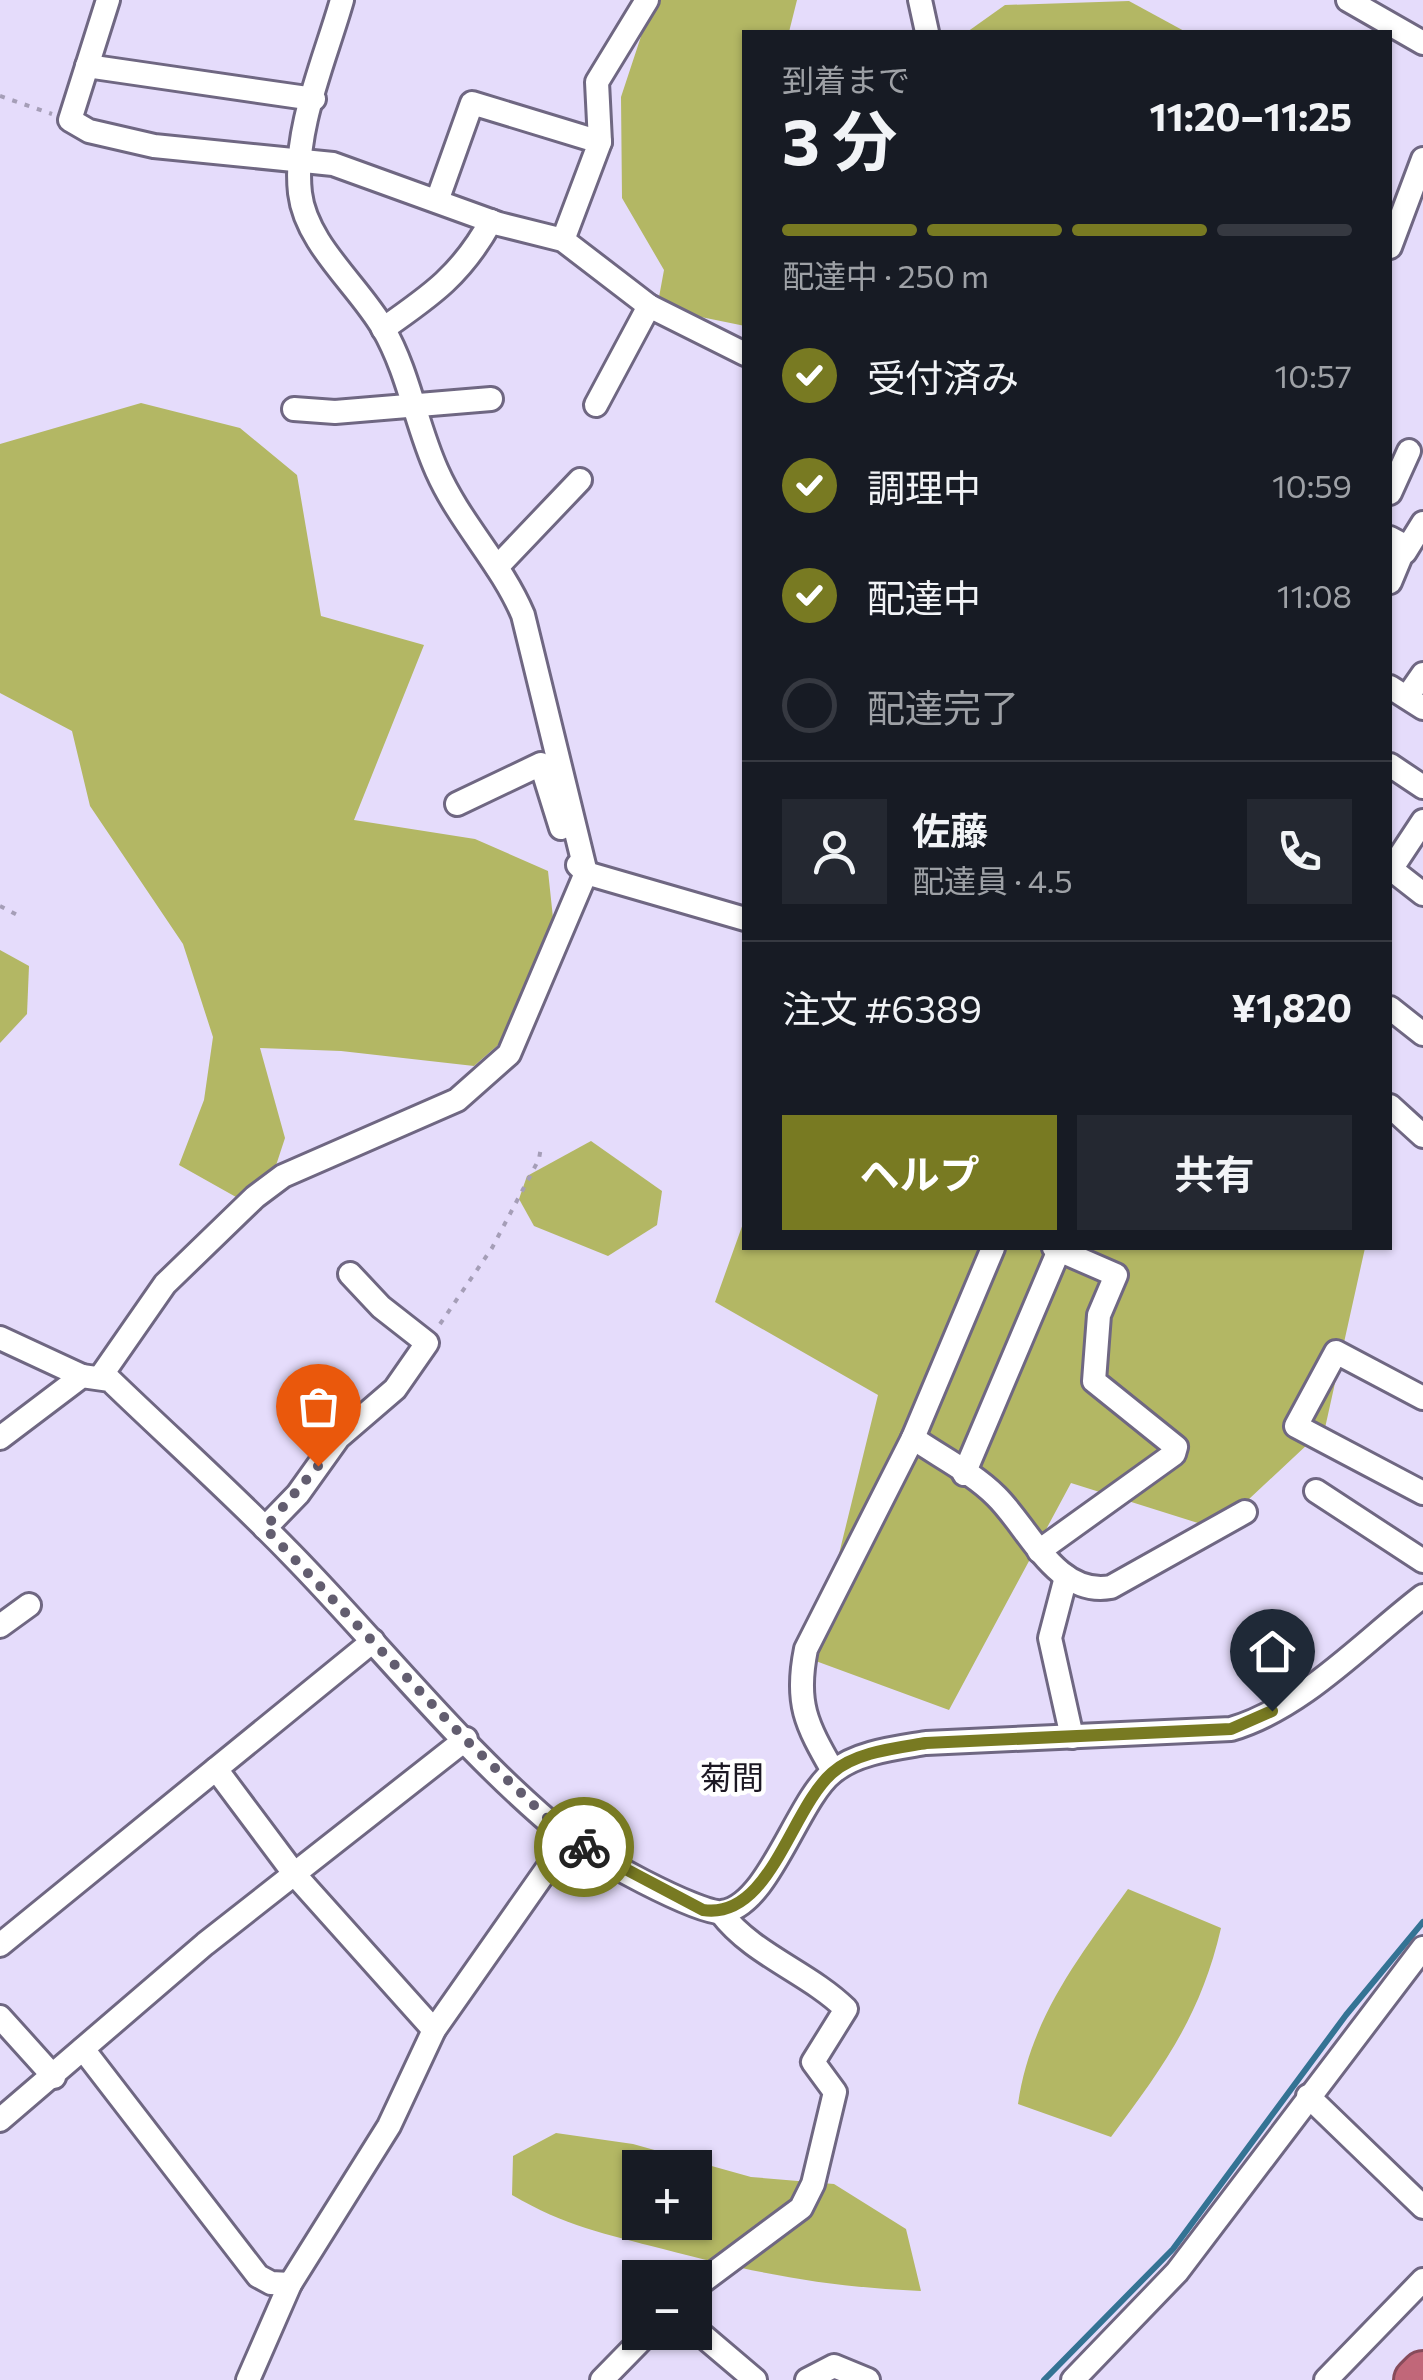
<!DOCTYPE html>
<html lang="ja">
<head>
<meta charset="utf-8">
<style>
	body { margin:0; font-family:Commissioner,"Noto Sans JP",sans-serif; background:#242831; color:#f1f3f6; height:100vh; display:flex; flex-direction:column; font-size:38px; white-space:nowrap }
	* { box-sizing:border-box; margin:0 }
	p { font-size:32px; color:#9ea1a6 }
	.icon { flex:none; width:55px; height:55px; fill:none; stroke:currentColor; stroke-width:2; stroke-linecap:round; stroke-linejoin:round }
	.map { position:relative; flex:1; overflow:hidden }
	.drawer { position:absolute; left:742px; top:30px; width:650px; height:1220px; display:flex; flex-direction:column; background:#171b24; border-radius:0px; box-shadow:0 2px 8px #0004 }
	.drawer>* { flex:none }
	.fabs { position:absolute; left:622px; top:2150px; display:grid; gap:20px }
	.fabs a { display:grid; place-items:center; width:90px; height:90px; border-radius:0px; background:#171b24; box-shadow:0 2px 8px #0004; font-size:50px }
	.pin { position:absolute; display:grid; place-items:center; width:85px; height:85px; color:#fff; margin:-102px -42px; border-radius:50% 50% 50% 0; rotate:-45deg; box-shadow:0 0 10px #0007 }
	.pin .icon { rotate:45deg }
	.courier { position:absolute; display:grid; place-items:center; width:100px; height:100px; margin:-50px; border:8px solid #787a22; border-radius:50%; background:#fff; color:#222; box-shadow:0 2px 12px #0007 }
	.overview em { font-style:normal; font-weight:700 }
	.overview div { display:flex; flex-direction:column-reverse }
	.overview { display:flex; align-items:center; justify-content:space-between; height:170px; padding:0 40px }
	h1 { font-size:65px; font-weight:700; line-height:75px }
	.bar { display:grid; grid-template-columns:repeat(4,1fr); gap:15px 10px; align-content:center; height:120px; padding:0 40px }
	.bar i { height:12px; border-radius:8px; background:#363941 }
	.bar .active { background:#787a22 }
	.bar p { grid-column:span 4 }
	.line { display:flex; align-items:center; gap:25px; padding:0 40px; border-top:2px solid #363941 }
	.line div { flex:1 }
	.round { display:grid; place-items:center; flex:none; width:105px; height:105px; border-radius:0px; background:#242831 }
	ol { padding:0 40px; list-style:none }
	li { display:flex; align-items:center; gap:30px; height:110px }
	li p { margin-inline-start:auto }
	li .icon { padding:10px; border-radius:50%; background:#787a22; color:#fff; stroke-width:4 }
	li:last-child { color:#9ea1a6 }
	li i { width:55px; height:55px; border:5px solid #363941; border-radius:50% }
	.primary-button { display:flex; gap:20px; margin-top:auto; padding:20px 40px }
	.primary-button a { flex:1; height:115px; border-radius:0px; background:#787a22; color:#fff; font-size:40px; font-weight:700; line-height:115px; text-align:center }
	.primary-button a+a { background:#242831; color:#f1f3f6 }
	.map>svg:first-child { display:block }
	.forest { fill:#b3b764; fill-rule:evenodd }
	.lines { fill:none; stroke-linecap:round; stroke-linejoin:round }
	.stream { stroke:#347394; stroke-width:6 }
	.minor-casing { stroke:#6f6782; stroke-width:28 }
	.motorway-casing { stroke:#874b5b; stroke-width:48 }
	.path { stroke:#a59eb7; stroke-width:4; stroke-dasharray:5 8; stroke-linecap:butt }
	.minor { stroke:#fff; stroke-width:22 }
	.motorway { stroke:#c16779; stroke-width:42 }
	.done { stroke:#625d6f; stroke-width:10; stroke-dasharray:0 18 }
	.route { stroke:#787a22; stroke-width:12 }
	.labels { text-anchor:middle; stroke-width:9; stroke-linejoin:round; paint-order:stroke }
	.quarter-label { font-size:32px; fill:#1c1823; stroke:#fff }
</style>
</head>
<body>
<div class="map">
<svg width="1423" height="2380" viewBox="0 0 1423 2380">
	<rect width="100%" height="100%" fill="#e5dcfb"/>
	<!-- forest -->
	<g class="forest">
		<path d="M 653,0 L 797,0 L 789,32 L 745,32 L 745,326 L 657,308 L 664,270 L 622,198 L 621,97 Z"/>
		<path d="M 1129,1 L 1186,32 L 967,32 L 1005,5 Z"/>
		<path d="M 141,403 L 240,428 L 297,475 L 321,616 L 424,645 L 354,820 L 475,839 L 548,871 L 556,946 L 531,1016 L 474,1066 L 341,1051 L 260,1048 L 285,1138 L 261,1211 L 179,1165 L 204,1100 L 213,1037 L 183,944 L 90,806 L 72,731 L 0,693 L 0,444 Z"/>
		<path d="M 0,950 L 29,966 L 27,1014 L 0,1043 Z"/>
		<path d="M 591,1141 L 662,1191 L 657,1225 L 608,1256 L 534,1226 L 519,1199 L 527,1176 Z"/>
		<path d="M 745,1218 L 745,1248 L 1365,1248 L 1325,1428 L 1217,1529 L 1071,1483 L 949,1710 L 813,1660 L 878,1395 L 715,1302 Z"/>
		<path d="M 1128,1889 L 1221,1928 C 1201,2015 1164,2066 1111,2137 L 1018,2104 C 1030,2019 1079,1957 1128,1889 Z"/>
		<path d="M 556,2133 L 633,2144 L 751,2177 L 834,2184 L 906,2229 L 921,2291 C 826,2287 755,2273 663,2249 C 605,2234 565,2226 512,2195 L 513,2156 ZM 640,2168 L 695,2168 L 695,2222 L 640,2222 Z"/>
	</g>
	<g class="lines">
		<!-- stream -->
		<path class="stream" d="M 1044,2380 L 1173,2249 L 1346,2015 L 1423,1922"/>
		<!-- minor casing -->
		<g class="minor-casing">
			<g id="minor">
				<path d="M 108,0 L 70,120 L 89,131 L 154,146 L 333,164 L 499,224 L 563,240 L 649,306 L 745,354"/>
				<path d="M 920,0 L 927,32"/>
				<path d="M 1348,0 L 1423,43"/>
				<path d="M 87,66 L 314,99"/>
				<path d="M 600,142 L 597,82 L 647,0"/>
				<path d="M 437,201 L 472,103 L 600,142 L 563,240"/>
				<path d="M 1390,247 L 1423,159"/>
				<path d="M 383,329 C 432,295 462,274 491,221"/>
				<path d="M 596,405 L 649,306"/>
				<path d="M 294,409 L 335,412 L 491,399"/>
				<path d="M 1390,493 L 1409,451"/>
				<path d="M 1390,538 L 1405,546 L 1390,582"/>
				<path d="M 1405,552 L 1423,523"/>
				<path d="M 497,567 L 580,480"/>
				<path d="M 1390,687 L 1423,708"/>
				<path d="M 1407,697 L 1423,674"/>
				<path d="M 1390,765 L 1423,787"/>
				<path d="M 457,804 L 541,764 L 561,828"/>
				<path d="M 578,865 L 586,873 L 745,919"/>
				<path d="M 1391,869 L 1423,894"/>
				<path d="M 1390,871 L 1423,821"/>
				<path d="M 1390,1008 L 1423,1034"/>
				<path d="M 1390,1106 L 1423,1136"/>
				<path d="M 0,1338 L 82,1376"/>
				<path d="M 101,1376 L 165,1284 L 255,1197 L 283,1176 L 457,1100 L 509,1054 L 586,873 L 523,615 C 501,563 460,523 437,471 C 416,425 409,373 383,328 C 358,285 306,244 300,193 C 293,130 325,60 342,0"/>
				<path d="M 1423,1398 L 1336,1352 L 1296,1426 L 1423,1493"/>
				<path d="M 0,1438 L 82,1376 L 110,1380 C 170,1438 233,1494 291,1554 C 382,1647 465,1754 567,1837 C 587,1853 699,1915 722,1912 C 769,1906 797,1800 833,1772 C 857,1752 897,1748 926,1743 L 1231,1729 C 1303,1708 1364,1641 1423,1596"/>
				<path d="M 913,1438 C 939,1456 973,1473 996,1496 C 1029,1528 1056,1597 1111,1587 L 1245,1512"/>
				<path d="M 964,1474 L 1059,1250"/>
				<path d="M 1316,1491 L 1423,1561"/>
				<path d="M 265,1528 L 298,1494 L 338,1438 L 395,1389 L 427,1343 L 381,1307 L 350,1274"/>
				<path d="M 1039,1551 L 1174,1454 L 1176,1447 L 1094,1381 L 1099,1315 L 1116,1275 L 1054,1248"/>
				<path d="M 1066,1577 L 1050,1638 L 1072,1737"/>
				<path d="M 0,1626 L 29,1605"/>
				<path d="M 216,1769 L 296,1876 L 434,2030"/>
				<path d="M 833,1771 C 806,1724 795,1703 806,1649 L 913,1438 L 993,1248"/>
				<path d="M 0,1945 L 373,1641"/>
				<path d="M 0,2017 L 54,2077"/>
				<path d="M 83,2049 L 258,2276 L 271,2283 L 290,2284"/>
				<path d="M 1308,2096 L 1423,2207"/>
				<path d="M 0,2120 L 205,1944 L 466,1739"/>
				<path d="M 695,2287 L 801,2208 L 813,2184 L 835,2092 L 813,2062 L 846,2009 C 808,1972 753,1955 721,1913"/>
				<path d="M 695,2329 L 755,2380"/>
				<path d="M 248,2380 L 290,2284 L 389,2126 L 434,2030 L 568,1839"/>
				<path d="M 602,2380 L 649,2332"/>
				<path d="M 807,2380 L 834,2366 L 868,2380"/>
				<path d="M 1073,2380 L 1177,2272 L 1423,1948"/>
				<path d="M 1326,2380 L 1423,2280"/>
			</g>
		</g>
		<!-- motorway casing -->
		<g class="motorway-casing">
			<path id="motorway" d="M 1416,2380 L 1423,2373"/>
		</g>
		<!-- path -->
		<g class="path">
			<path d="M 0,96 L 52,114"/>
			<path d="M 0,906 L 21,917"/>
			<path d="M 440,1324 L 492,1248 L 539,1159 L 541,1147"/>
		</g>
		<!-- minor -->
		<use href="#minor" class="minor"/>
		<!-- motorway -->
		<use href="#motorway" class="motorway"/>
	</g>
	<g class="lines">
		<!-- done -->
		<path class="done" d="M 318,1466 L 265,1528 L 466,1740 L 568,1838 L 584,1847"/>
		<!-- route -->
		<path class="route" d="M 584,1847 L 703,1910 C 770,1920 790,1810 832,1773 C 855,1752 897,1748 926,1743 L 1231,1729 L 1272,1711"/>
	</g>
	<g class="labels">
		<!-- quarter labels -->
		<g class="quarter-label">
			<text x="732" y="1789">菊間</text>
		</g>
	</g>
</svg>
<div class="fabs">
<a>+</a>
<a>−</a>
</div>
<div class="pin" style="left:318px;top:1466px;background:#ea580c"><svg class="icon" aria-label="bag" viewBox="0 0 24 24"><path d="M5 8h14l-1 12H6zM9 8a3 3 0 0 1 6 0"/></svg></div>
<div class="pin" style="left:1272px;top:1711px;background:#1f2937"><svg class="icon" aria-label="home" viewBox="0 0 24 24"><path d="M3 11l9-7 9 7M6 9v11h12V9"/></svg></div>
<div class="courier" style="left:584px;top:1847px"><svg class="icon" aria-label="bike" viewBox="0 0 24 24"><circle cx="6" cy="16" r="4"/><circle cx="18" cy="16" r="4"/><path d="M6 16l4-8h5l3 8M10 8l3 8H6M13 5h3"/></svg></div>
<section class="drawer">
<div class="overview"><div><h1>3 分</h1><p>到着まで</p></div><em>11:20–11:25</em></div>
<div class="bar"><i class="active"></i><i class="active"></i><i class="active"></i><i></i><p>配達中 · 250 m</p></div>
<ol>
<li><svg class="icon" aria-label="check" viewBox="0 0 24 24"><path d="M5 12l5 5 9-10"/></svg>受付済み<p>10:57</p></li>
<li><svg class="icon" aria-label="check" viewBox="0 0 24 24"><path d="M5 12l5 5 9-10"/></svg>調理中<p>10:59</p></li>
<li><svg class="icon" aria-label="check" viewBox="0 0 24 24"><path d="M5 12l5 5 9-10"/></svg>配達中<p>11:08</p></li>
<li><i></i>配達完了</li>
</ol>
<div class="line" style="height:180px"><a class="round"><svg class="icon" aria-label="person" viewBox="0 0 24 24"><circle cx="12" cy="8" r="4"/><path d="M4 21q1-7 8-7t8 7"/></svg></a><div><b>佐藤</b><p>配達員 · 4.5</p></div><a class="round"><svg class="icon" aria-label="phone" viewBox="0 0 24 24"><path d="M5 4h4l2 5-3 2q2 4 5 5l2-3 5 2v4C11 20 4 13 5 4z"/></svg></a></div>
<div class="line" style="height:130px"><div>注文 #6389</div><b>¥1,820</b></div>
<div class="primary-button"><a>ヘルプ</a><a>共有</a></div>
</section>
</div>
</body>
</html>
